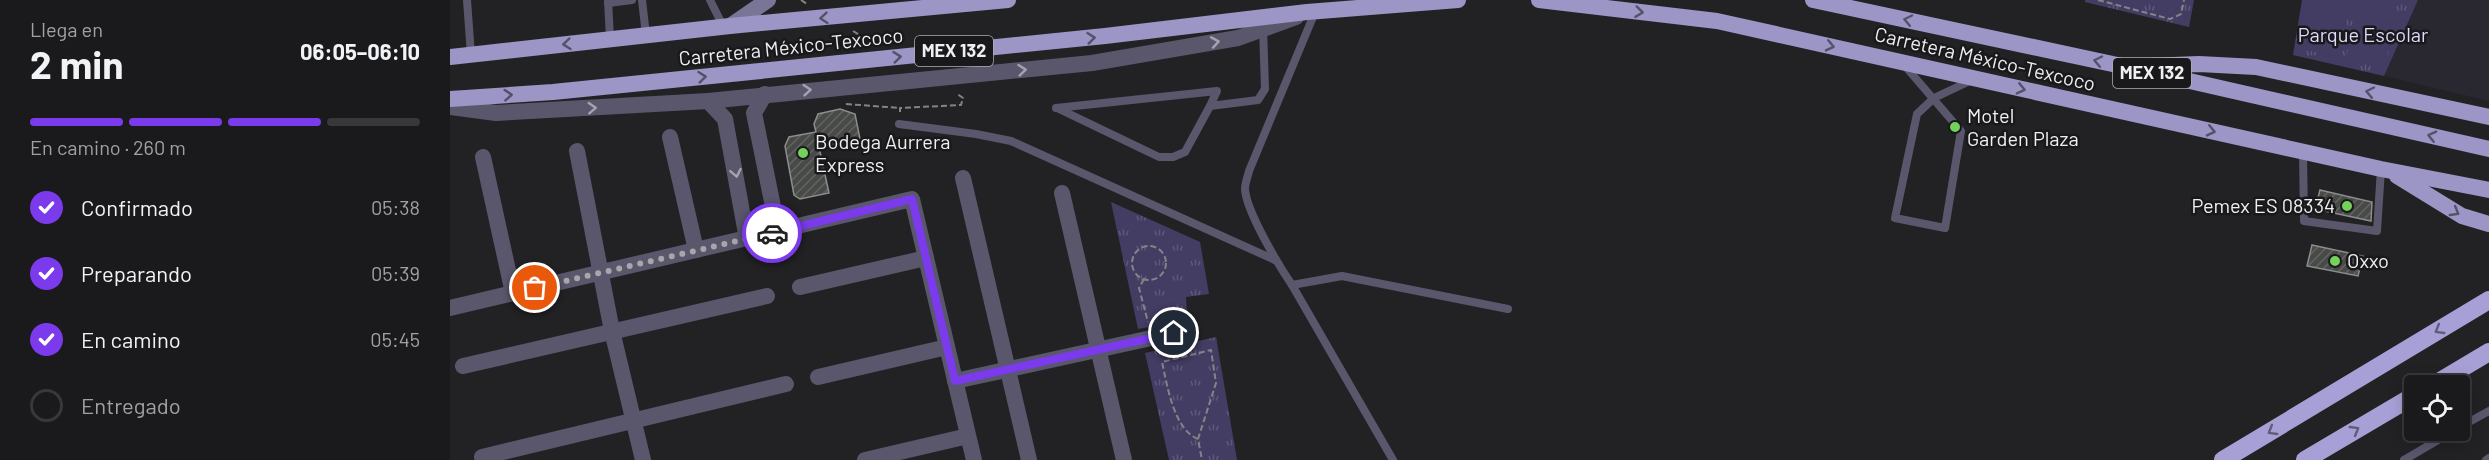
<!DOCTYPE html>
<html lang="es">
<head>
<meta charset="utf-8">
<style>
	body { margin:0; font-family:Barlow,sans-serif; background:#272729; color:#f1f3f6; height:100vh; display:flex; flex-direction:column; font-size:22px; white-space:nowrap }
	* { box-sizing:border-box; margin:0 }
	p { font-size:20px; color:#9fa1a3 }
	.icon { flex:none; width:33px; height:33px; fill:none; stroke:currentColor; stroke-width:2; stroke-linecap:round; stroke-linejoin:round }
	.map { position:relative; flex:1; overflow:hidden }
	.panel { display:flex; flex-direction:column; background:#1a1a1c; width:450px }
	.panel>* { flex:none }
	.controls { position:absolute; left:1954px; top:375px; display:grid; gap:12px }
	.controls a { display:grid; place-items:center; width:66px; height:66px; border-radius:6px; background:#1a1a1c; box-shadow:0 3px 15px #0003,0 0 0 2px #38383b; font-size:30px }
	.pin { position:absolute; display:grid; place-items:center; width:51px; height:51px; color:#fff; margin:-26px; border:3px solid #fff; border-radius:50%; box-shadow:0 2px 6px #0007 }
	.courier { position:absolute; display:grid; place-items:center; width:60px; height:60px; margin:-30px; border:4px solid #7c3aed; border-radius:50%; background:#fff; color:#222; box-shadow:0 2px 8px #0007 }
	.head em { font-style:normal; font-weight:700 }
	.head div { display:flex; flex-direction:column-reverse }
	.head { display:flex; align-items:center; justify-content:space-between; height:102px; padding:0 30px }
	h1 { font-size:39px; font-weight:700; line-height:45px }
	.bar { display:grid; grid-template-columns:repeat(4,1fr); gap:9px 6px; align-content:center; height:72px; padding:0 30px }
	.bar i { height:8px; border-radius:4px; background:#38383b }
	.bar .current { background:#7c3aed }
	.bar p { grid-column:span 4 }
	ol { padding:0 30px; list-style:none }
	li { display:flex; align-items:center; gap:18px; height:66px }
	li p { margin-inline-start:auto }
	li .icon { padding:6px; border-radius:50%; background:#7c3aed; color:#fff; stroke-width:4 }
	li:last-child { color:#9fa1a3 }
	li i { width:33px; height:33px; border:3px solid #38383b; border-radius:50% }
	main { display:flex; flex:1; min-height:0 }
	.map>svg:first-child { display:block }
	.built { fill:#292831 }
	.park { fill:url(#park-tufts) }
	.pitch { fill:#433c63 }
	.building { fill:url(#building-hatch); stroke:#8b8e8b; stroke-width:1.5 }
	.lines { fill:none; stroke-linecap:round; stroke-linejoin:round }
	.path { stroke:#848487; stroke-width:2; stroke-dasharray:6 3; stroke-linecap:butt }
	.service { stroke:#5a576d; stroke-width:8 }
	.minor { stroke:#5a576d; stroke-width:16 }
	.secondary { stroke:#797597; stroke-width:16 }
	.trunk { stroke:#9c96c7; stroke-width:16 }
	.motorway { stroke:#a7a0d6; stroke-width:18 }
	.oneway { stroke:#545168 }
	.oneway2 { stroke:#a4a3af }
	.oneway3 { stroke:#605c78 }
	.done { stroke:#a7a7aa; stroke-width:6; stroke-dasharray:0 10.8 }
	.route { stroke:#7c3aed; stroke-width:8 }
	.poi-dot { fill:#74d25c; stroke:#19181b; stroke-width:2 }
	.labels { text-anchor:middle; stroke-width:5; stroke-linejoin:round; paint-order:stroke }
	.shield { fill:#19181b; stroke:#afaeb1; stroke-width:1.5 }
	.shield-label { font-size:18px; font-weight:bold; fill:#efeff1 }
	.park-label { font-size:20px; fill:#dedafa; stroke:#19181b }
	.street-label { font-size:20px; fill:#efeff1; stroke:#19181b }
	.poi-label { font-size:20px; fill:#efeff1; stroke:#19181b; text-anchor:start }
</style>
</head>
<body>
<main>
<section class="panel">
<div class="head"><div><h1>2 min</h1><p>Llega en</p></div><em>06:05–06:10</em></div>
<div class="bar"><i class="current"></i><i class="current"></i><i class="current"></i><i></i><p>En camino · 260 m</p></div>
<ol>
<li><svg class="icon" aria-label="check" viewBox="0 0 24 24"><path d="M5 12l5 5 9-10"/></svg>Confirmado<p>05:38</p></li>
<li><svg class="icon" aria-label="check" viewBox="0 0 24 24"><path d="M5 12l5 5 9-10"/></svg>Preparando<p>05:39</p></li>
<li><svg class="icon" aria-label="check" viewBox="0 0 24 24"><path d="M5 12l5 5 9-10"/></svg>En camino<p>05:45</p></li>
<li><i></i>Entregado</li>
</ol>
</section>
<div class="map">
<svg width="2039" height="460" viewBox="0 0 2039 460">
	<defs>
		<pattern id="park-tufts" width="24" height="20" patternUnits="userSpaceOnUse" patternTransform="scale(1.5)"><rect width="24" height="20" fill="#433c63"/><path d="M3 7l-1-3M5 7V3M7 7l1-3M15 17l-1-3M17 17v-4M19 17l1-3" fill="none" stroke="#5e587a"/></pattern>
		<pattern id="building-hatch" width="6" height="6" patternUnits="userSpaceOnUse" patternTransform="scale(1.5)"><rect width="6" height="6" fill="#484a47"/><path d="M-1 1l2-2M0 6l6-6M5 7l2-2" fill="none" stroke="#636462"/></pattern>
	</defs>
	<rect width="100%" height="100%" fill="#222225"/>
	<!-- built -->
	<path class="built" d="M 1968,0 L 2039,0 L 2039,101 L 1934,76 Z"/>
	<!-- park -->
	<g class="park">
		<path d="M 1635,0 L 1744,0 L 1739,27 L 1635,2 Z"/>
		<path d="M 1852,0 L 1968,0 L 1934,76 L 1843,55 Z"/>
		<path d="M 661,202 L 750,242 L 759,294 L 736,297 L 737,313 L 709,317 L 710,325 L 688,329 Z"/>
		<path d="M 766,337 L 787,460 L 719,460 L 695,353 Z"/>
	</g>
	<!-- pitch -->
	<g class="pitch">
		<path d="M 1860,0 L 1900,0 L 1890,57 L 1851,49 Z"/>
		<path d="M 1907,0 L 1931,0 L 1947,3 L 1935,67 L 1896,59 Z"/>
	</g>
	<!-- building -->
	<g class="building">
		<path d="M 390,109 L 405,114 L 410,139 L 369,147 L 379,193 L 350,199 L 344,195 L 335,146 L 339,137 L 366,132 L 364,124 L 368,114 Z"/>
		<path d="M 1870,190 L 1922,202 L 1921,221 L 1865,209 Z"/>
		<path d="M 1862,245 L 1913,256 L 1908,276 L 1857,266 Z"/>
	</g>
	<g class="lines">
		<!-- path -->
		<g class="path">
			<path d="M 351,0 L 357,4"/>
			<path d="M 1648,0 L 1720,19 L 1731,14 L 1734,0"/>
			<path d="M 403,31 L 424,44"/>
			<path d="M 396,104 L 450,108"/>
			<path d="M 450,112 L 450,108 L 511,105 L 513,98 L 506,93"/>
			<circle cx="699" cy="263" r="17"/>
			<path d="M 694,279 L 689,288 L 698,322"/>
			<path d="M 748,439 C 724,430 717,385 712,362 L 761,350 L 766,383 L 748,439 L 752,460"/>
		</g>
		<!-- service -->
		<g class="service">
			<path d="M 17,0 L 21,55"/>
			<path d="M 158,0 L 160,39"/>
			<path d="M 192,0 L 196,35"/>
			<path d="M 260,0 L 273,26"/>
			<path d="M 158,3 L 182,0"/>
			<path d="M 865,12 L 799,171 C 798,176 795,183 795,189 C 796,211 829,266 842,285 L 892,276 L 1058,309"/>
			<path d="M 1455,66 L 1511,131 L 1495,228 L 1445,218 L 1467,114 L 1484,98 L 1522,80"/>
			<path d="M 606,108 L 767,91 L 760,106 L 808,100 L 815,89 L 813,26"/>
			<path d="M 607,108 L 709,157 L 723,157 L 735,152 L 760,106"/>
			<path d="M 449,124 L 526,134 L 561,141 L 825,260"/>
			<path d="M 1853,152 L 1854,221 L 1927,231 L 1931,169"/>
			<path d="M 842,285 L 943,460"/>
			<path d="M 2010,427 L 2039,411"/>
			<path d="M 1954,460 L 2005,430"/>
			<path d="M 2036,460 L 2039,458"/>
		</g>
		<!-- minor -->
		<g class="minor">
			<path d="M 315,94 L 304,113 L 328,231"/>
			<path d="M 258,101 L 275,119 L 297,239"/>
			<path d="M 0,107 L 46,113 L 258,101 L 642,63 L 788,38 L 846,17"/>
			<path d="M 220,137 L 246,250"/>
			<path d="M 127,151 L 162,331 L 193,460"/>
			<path d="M 33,157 L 63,293"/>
			<path d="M 513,178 L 579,460"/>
			<path d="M 612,193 L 674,460"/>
			<path d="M 350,287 L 476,258"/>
			<path d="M 0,308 L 462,199 L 524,460"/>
			<path d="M 13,366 L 317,296"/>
			<path d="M 368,377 L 497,347"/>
			<path d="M 505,381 L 724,333"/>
			<path d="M 32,457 L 336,384"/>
			<path d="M 415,460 L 518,436"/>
		</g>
		<!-- secondary -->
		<path class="secondary" d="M 280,26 L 318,0"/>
		<!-- trunk -->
		<g class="trunk">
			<path d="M 1089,0 L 1267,21 L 1931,169 L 2039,190"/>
			<path d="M 1363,0 L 1700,72 L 2039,149"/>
			<path d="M 0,57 L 280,26 L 558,0"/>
			<path d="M 1697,66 L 1749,64 L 1806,67 L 2039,117"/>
			<path d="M 0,99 L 103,92 L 655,36 L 857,12 L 1008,0"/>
			<path d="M 1947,176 L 2012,216 L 2039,224"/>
		</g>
		<!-- motorway -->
		<g class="motorway">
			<path d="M 1982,386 L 2039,352"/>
			<path d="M 1773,460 L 2039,300"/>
			<path d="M 1855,460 L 1965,395"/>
		</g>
	</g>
	<!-- one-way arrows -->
	<defs><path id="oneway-chevron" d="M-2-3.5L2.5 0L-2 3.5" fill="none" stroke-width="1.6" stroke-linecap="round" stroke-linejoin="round" transform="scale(1.5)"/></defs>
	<g class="oneway">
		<use href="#oneway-chevron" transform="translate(1189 12) rotate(7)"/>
		<use href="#oneway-chevron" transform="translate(374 18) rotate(175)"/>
		<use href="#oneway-chevron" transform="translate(1458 20) rotate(-168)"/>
		<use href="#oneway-chevron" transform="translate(641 38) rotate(-6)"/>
		<use href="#oneway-chevron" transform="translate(117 44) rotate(174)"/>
		<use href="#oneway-chevron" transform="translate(1380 46) rotate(13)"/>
		<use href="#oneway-chevron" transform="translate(447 57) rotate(-6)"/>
		<use href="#oneway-chevron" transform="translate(1648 61) rotate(-168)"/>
		<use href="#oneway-chevron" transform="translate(252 77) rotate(-6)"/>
		<use href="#oneway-chevron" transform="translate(1571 89) rotate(13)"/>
		<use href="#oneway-chevron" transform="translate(1920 92) rotate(-168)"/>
		<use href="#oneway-chevron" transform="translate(58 95) rotate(-4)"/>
		<use href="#oneway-chevron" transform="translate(1761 131) rotate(13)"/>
		<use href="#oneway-chevron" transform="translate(1982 136) rotate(-167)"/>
		<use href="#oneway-chevron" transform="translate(2005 212) rotate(31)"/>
	</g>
	<g class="oneway2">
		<use href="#oneway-chevron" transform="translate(765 42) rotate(-10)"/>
		<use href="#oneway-chevron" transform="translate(572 70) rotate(-6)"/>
		<use href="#oneway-chevron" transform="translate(357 90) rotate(-5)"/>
		<use href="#oneway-chevron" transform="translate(142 108) rotate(-3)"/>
		<use href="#oneway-chevron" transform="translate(286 173) rotate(79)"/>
	</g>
	<g class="oneway3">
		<use href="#oneway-chevron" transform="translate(1989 330) rotate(149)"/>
		<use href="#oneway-chevron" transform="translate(1905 430) rotate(-30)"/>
		<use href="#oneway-chevron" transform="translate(1822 431) rotate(149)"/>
	</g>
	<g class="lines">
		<!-- done -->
		<path class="done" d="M 85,288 L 322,233"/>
		<!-- route -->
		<path class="route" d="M 322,233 L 462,199 L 505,381 L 724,333"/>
	</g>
	<!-- markers -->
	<g class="poi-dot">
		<circle cx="1505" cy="127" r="6"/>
		<circle cx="353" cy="153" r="6"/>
		<circle cx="1897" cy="206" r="6"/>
		<circle cx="1885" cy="261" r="6"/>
	</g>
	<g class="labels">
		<!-- shield labels -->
		<g class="shield">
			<rect x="465" y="36" width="78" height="30" rx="4.5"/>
			<rect x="1663" y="58" width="78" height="30" rx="4.5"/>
		</g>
		<g class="shield-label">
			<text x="504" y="57">MEX 132</text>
			<text x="1702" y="79">MEX 132</text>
		</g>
		<!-- park labels -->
		<g class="park-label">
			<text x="1913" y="42">Parque Escolar</text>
		</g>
		<!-- street labels -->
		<g class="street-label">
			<text transform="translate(341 47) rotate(-6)" y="7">Carretera México-Texcoco</text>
			<text transform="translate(1535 59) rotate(13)" y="7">Carretera México-Texcoco</text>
		</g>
		<!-- poi labels -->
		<g class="poi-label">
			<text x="1517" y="123">Motel<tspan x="1517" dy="23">Garden Plaza</tspan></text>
			<text x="365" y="149">Bodega Aurrera<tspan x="365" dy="23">Express</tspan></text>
			<text x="1885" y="213" text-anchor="end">Pemex ES 08334</text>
			<text x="1897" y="268">Oxxo</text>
		</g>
	</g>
</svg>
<div class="controls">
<a><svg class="icon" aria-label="locate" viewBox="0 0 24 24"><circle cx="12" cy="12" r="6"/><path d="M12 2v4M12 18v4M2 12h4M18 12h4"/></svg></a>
</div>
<div class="pin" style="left:85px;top:288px;background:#ea580c"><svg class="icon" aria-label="bag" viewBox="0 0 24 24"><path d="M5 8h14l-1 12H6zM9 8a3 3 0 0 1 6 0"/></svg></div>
<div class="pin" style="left:724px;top:333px;background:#1f2937"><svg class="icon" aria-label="home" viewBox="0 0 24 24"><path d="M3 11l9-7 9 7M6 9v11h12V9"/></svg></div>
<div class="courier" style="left:322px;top:233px"><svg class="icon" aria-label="car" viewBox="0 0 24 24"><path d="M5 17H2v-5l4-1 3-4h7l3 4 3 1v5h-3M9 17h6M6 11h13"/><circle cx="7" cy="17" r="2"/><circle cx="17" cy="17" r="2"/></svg></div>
</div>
</main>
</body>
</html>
